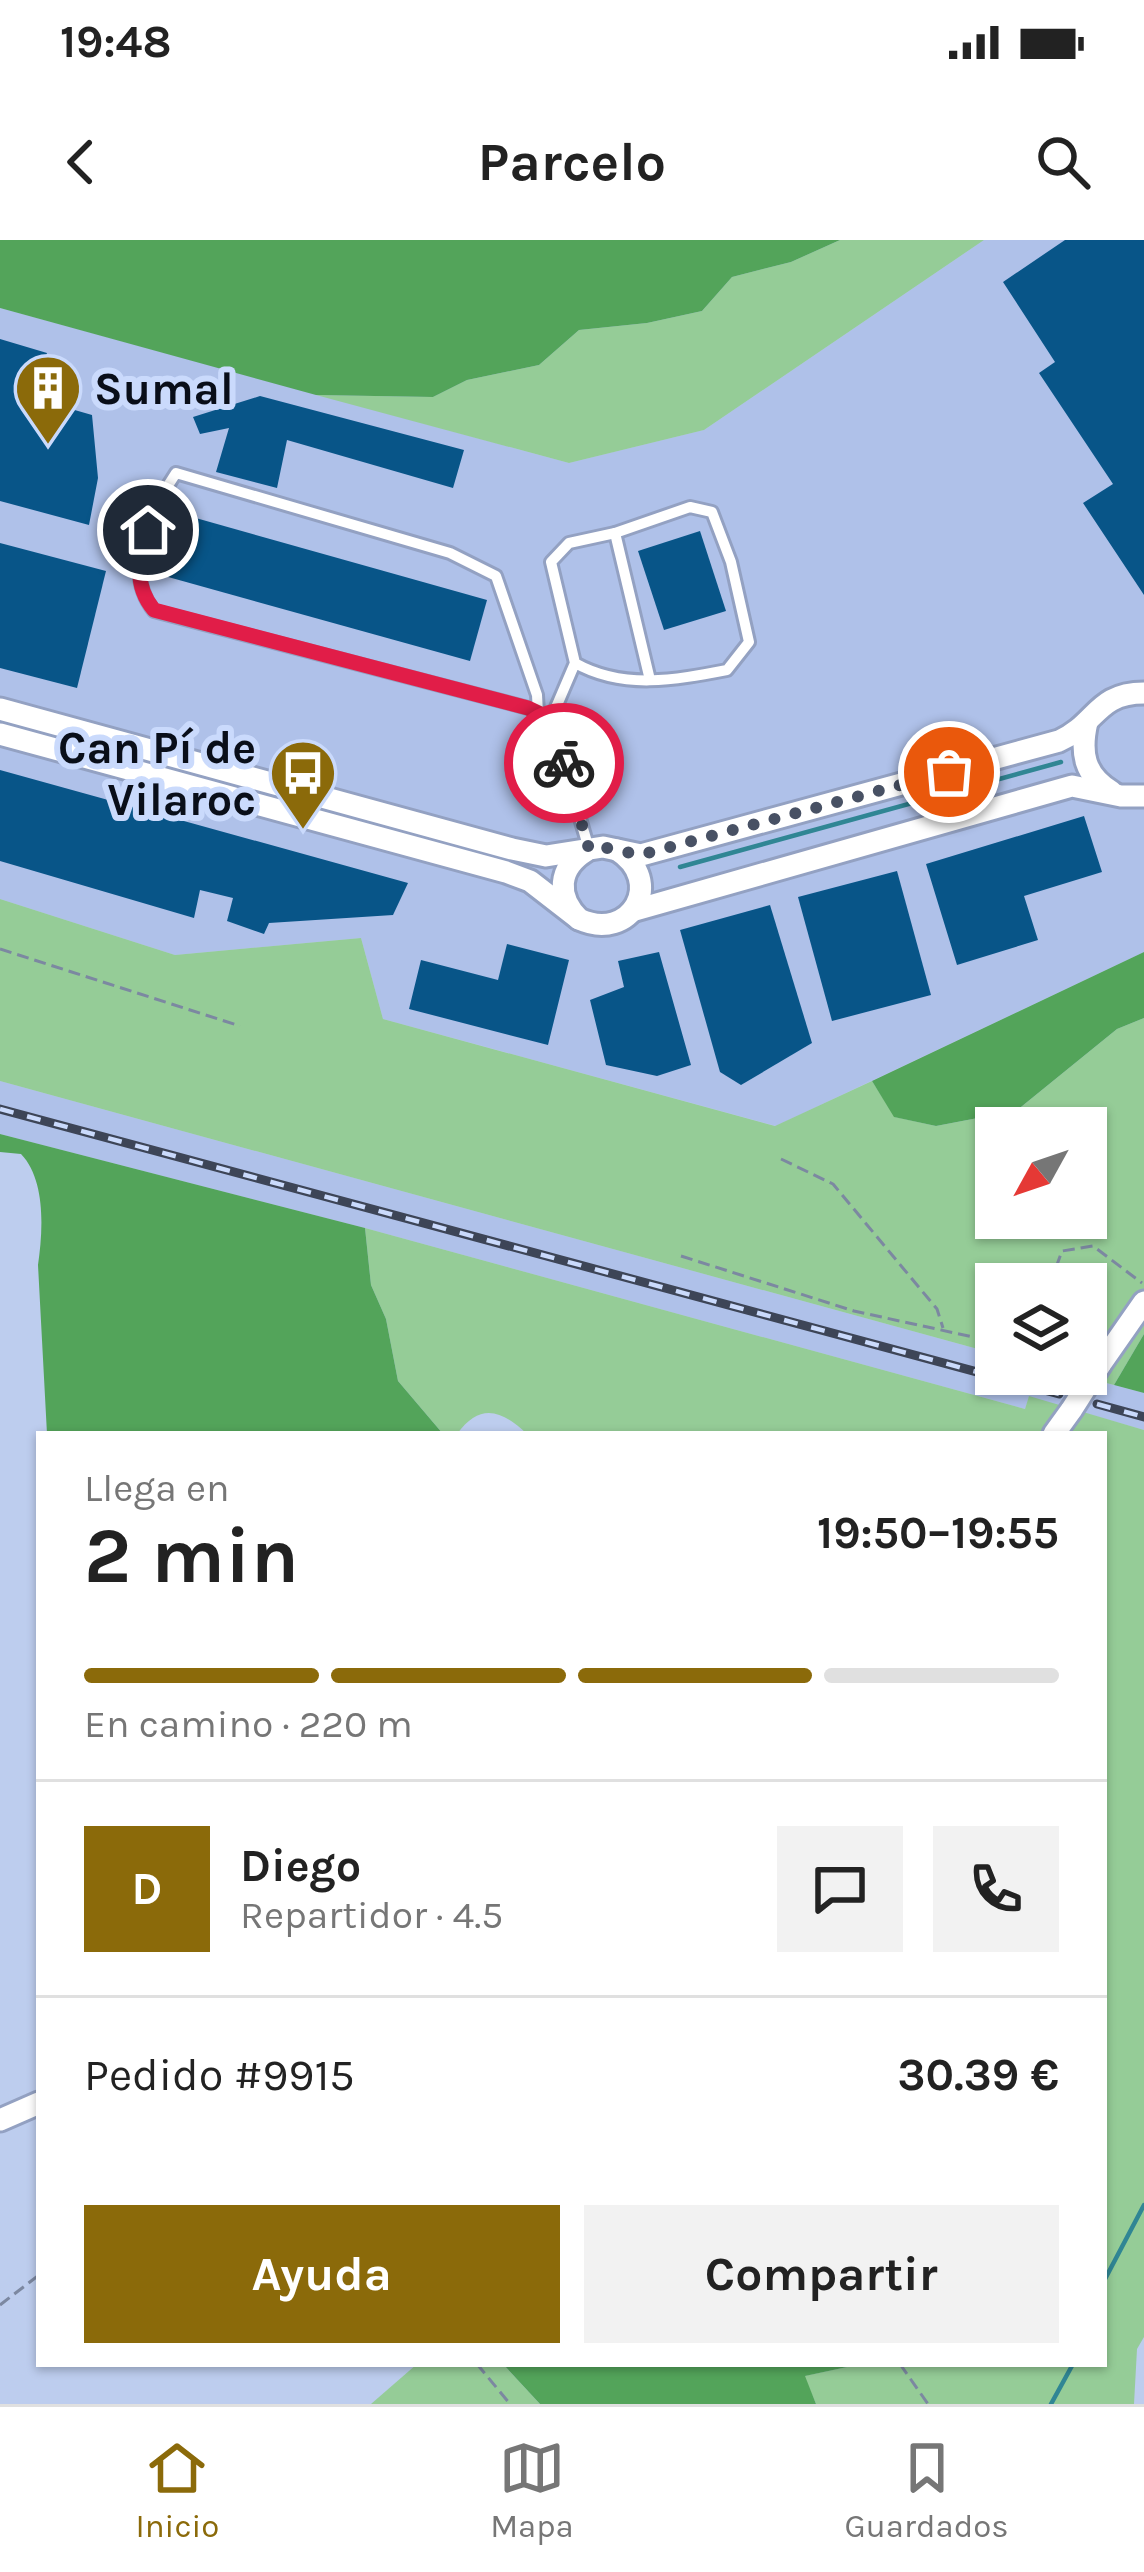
<!DOCTYPE html>
<html lang="es">
<head>
<meta charset="utf-8">
<style>
	body { margin:0; font-family:Karla,sans-serif; background:#f2f2f2; color:#222; height:100vh; display:flex; flex-direction:column; font-size:45px; white-space:nowrap }
	* { box-sizing:border-box; margin:0 }
	p { font-size:39px; color:#767676 }
	.icon { flex:none; width:66px; height:66px; fill:none; stroke:currentColor; stroke-width:2; stroke-linecap:round; stroke-linejoin:round }
	.map { position:relative; flex:1; overflow:hidden }
	.side { position:absolute; left:36px; top:1191px; width:1071px; height:936px; display:flex; flex-direction:column; background:#fff; border-radius:0px; box-shadow:0 3px 9px #0004 }
	.side>* { flex:none }
	.needle { width:78px; rotate:230deg }
	.buttons { position:absolute; left:975px; top:867px; display:grid; gap:24px }
	.buttons a { display:grid; place-items:center; width:132px; height:132px; border-radius:0px; background:#fff; box-shadow:0 3px 9px #0004; font-size:60px }
	.pin { position:absolute; display:grid; place-items:center; width:102px; height:102px; color:#fff; margin:-51px; border:6px solid #fff; border-radius:50%; box-shadow:0 3px 12px #0007 }
	.courier { position:absolute; display:grid; place-items:center; width:120px; height:120px; margin:-60px; border:9px solid #e11d48; border-radius:50%; background:#fff; color:#222; box-shadow:0 3px 15px #0007 }
	.headline em { font-style:normal; font-weight:700 }
	.headline div { display:flex; flex-direction:column-reverse }
	.headline { display:flex; align-items:center; justify-content:space-between; height:204px; padding:0 48px }
	h1 { font-size:78px; font-weight:700; line-height:90px }
	.bar { display:grid; grid-template-columns:repeat(4,1fr); gap:18px 12px; align-content:center; height:144px; padding:0 48px }
	.bar i { height:15px; border-radius:9px; background:#e0e0e0 }
	.bar .selected { background:#8b6a0a }
	.bar p { grid-column:span 4 }
	.line { display:flex; align-items:center; gap:30px; padding:0 48px; border-top:3px solid #e0e0e0 }
	.line div { flex:1 }
	.round { display:grid; place-items:center; flex:none; width:126px; height:126px; border-radius:0px; background:#f2f2f2 }
	.button { display:flex; gap:24px; margin-top:auto; padding:24px 48px }
	.button a { flex:1; height:138px; border-radius:0px; background:#8b6a0a; color:#fff; font-size:48px; font-weight:700; line-height:138px; text-align:center }
	.button a+a { background:#f2f2f2; color:#222 }
	.status { display:flex; justify-content:space-between; align-items:center; height:84px; padding:0 60px; background:#fff; direction:ltr }
	.status svg { height:33px; fill:currentColor }
	header { display:flex; justify-content:space-between; align-items:center; height:156px; padding:0 48px; background:#fff; font-size:54px; font-weight:700 }
	.menu { display:flex; justify-content:space-around; align-items:center; height:168px; border-top:3px solid #e0e0e0; background:#fff; font-size:33px; color:#767676 }
	.menu a { display:grid; justify-items:center; gap:6px }
	.menu .selected { color:#8b6a0a }
	.map>svg:first-child { display:block }
	.built { fill:#afc1e9 }
	.green { fill:#95cc97; fill-rule:evenodd }
	.forest { fill:#53a45a }
	.lines { fill:none; stroke-linecap:round; stroke-linejoin:round }
	.stream { stroke:#308694; stroke-width:4.5 }
	.building { fill:#085588 }
	.service-casing { stroke:#93a1c2; stroke-width:16 }
	.minor-casing { stroke:#93a1c2; stroke-width:27 }
	.path { stroke:#7c88a1; stroke-width:3; stroke-dasharray:12 6; stroke-linecap:butt }
	.service { stroke:#fff; stroke-width:10 }
	.minor { stroke:#fff; stroke-width:21 }
	.rail-casing { stroke:#3d4557; stroke-width:9 }
	.rail { stroke:#cadafc; stroke-width:4.5; stroke-dasharray:14; stroke-linecap:butt }
	.minor-bridge-casing { stroke:#93a1c2; stroke-width:27; stroke-linecap:butt }
	.minor-bridge { stroke:#fff; stroke-width:21 }
	.done { stroke:#485164; stroke-width:12; stroke-dasharray:0 21.6 }
	.route { stroke:#e11d48; stroke-width:15 }
	.labels { text-anchor:middle; stroke-width:12; stroke-linejoin:round; paint-order:stroke }
	.poi-label { font-size:45px; font-weight:bold; fill:#090e19; stroke:#cadafc; text-anchor:start }
</style>
</head>
<body>
<div class="status"><b>19:48</b><svg viewBox="0 0 49 12"><path d="M0 12V9h3v3zM5 12V6h3v6zM10 12V3h3v9zM15 12V0h3v12zM26 1h20v11H26zM47 4h2v5h-2z"/></svg></div>
<header><svg class="icon" aria-label="back" viewBox="0 0 24 24"><path d="M15 5l-7 7 7 7"/></svg>Parcelo<svg class="icon" aria-label="search" viewBox="0 0 24 24"><circle cx="10" cy="10" r="6"/><path d="M15 15l6 6"/></svg></header>
<div class="map">
<svg width="1144" height="2164" viewBox="0 0 1144 2164">
	<rect width="100%" height="100%" fill="#bdcdee"/>
	<!-- built -->
	<g class="built">
		<path d="M 984,0 L 1144,0 L 1144,712 L 776,886 L 383,779 L 361,698 L 175,715 L 0,659 L 0,68 L 569,223 L 704,190 Z"/>
		<path d="M 0,841 L 996,1114 L 996,1134 L 1071,1134 L 1144,1153 L 1144,1190 L 1029,1157 L 1025,1169 L 365,988 L 0,894 Z"/>
	</g>
	<!-- green -->
	<g class="green">
		<path d="M 840,0 L 984,0 L 704,190 L 569,223 L 316,155 L 433,157 L 467,140 L 539,125 L 579,90 L 647,83 L 702,71 L 732,37 L 791,22 Z"/>
		<path d="M 0,659 L 175,715 L 361,698 L 383,779 L 775,886 L 872,841 L 895,877 L 936,886 L 983,877 L 1005,880 L 1117,789 L 1144,778 L 1144,1094 L 1114,1145 L 1071,1134 L 1086,1134 L 1086,1044 L 996,1044 L 996,1114 L 0,841 ZM 996,888 L 1086,888 L 1086,978 L 996,978 Z"/>
		<path d="M 365,988 L 1025,1169 L 1029,1156 L 1144,1190 L 1144,2097 L 1137,2109 L 1134,2164 L 816,2164 L 804,2136 L 861,2124 L 1104,2124 L 1104,1194 L 527,1194 C 502,1170 480,1162 457,1194 L 443,1194 L 398,1141 L 386,1079 L 371,1045 Z"/>
		<path d="M 417,2124 L 503,2124 L 540,2164 L 371,2164 Z"/>
	</g>
	<!-- forest -->
	<g class="forest">
		<path d="M 0,0 L 840,0 L 791,22 L 732,37 L 702,71 L 647,83 L 579,90 L 539,125 L 467,140 L 433,157 L 316,155 L 0,68 Z"/>
		<path d="M 1144,712 L 1144,778 L 1117,789 L 1005,880 L 983,877 L 936,886 L 894,877 L 872,841 Z"/>
		<path d="M 0,894 L 365,988 L 371,1045 L 386,1079 L 398,1141 L 443,1194 L 47,1194 L 38,1025 C 43,991 46,940 21,914 L 0,912 Z"/>
		<path d="M 1144,1094 L 1144,1153 L 1114,1145 Z"/>
		<path d="M 503,2124 L 861,2124 L 805,2136 L 816,2164 L 540,2164 Z"/>
	</g>
	<g class="lines">
		<!-- stream -->
		<g class="stream">
			<path d="M 680,627 L 1061,522"/>
			<path d="M 1104,2041 L 1144,1965"/>
			<path d="M 1051,2164 L 1073,2124"/>
		</g>
	</g>
	<!-- building -->
	<g class="building">
		<path d="M 1065,0 L 1144,0 L 1144,355 L 1083,263 L 1113,244 L 1039,133 L 1055,122 L 1003,42 Z"/>
		<path d="M 0,99 L 47,113 L 33,158 L 92,175 L 98,238 L 89,285 L 0,261 Z"/>
		<path d="M 260,156 L 464,210 L 453,248 L 287,200 L 277,248 L 216,232 L 229,188 L 200,194 L 193,177 Z"/>
		<path d="M 178,273 L 487,360 L 470,421 L 161,335 Z"/>
		<path d="M 700,291 L 726,371 L 664,390 L 638,311 Z"/>
		<path d="M 0,303 L 106,331 L 77,448 L 0,428 Z"/>
		<path d="M 0,530 L 408,643 L 393,675 L 269,683 L 264,694 L 227,681 L 233,658 L 200,650 L 194,678 L 0,621 Z"/>
		<path d="M 1084,576 L 1102,632 L 1024,656 L 1038,700 L 957,725 L 926,624 Z"/>
		<path d="M 897,631 L 931,755 L 832,781 L 798,657 Z"/>
		<path d="M 770,665 L 812,803 L 741,845 L 720,832 L 680,690 Z"/>
		<path d="M 507,704 L 569,720 L 548,805 L 409,769 L 421,720 L 498,740 Z"/>
		<path d="M 659,712 L 691,825 L 657,836 L 606,825 L 590,760 L 624,747 L 618,721 Z"/>
	</g>
	<g class="lines">
		<!-- service casing -->
		<g class="service-casing">
			<g id="service">
				<path d="M 615,293 L 650,440"/>
				<path d="M 575,423 C 623,450 675,440 727,430 L 749,402 L 731,322 L 712,272 L 690,267 L 615,293 L 569,303 L 551,322 L 575,423 L 551,479 L 589,609"/>
				<path d="M 538,473 L 537,455 L 496,336 L 450,313 L 176,233 C 151,271 121,330 154,371 L 528,468 L 551,479"/>
			</g>
		</g>
		<!-- minor casing -->
		<g class="minor-casing">
			<g id="minor">
				<path d="M 0,469 L 512,609 L 546,616 L 603,607 L 641,615 L 1059,501 C 1097,484 1096,453 1144,453"/>
				<path d="M 1087,482 C 1080,513 1084,535 1112,552"/>
				<path d="M 0,494 L 506,632 L 530,641 L 579,679"/>
				<path d="M 586,611 C 558,628 556,656 579,679 C 631,703 666,641 617,610"/>
				<path d="M 632,671 L 1072,546 L 1121,556 L 1144,556"/>
				<path d="M 1100,1125 L 1144,1062"/>
				<path d="M 1054,1194 L 1072,1169"/>
				<path d="M 0,1880 L 39,1863"/>
			</g>
		</g>
		<!-- path -->
		<g class="path">
			<path d="M 0,709 L 240,786"/>
			<path d="M 781,919 L 833,944 L 937,1069 L 943,1088"/>
			<path d="M 681,1016 L 854,1071 L 996,1102"/>
			<path d="M 1050,1044 L 1062,1011 L 1093,1006 L 1142,1043"/>
			<path d="M 0,2065 L 39,2035"/>
			<path d="M 477,2124 L 510,2164"/>
			<path d="M 900,2124 L 928,2164"/>
		</g>
		<!-- service -->
		<use href="#service" class="service"/>
		<!-- minor -->
		<use href="#minor" class="minor"/>
		<!-- rail casing -->
		<g class="rail-casing">
			<g id="rail">
				<path d="M 0,869 L 1059,1154"/>
				<path d="M 1097,1164 L 1144,1177"/>
			</g>
		</g>
		<!-- rail -->
		<use href="#rail" class="rail"/>
		<!-- minor-bridge casing -->
		<g class="minor-bridge-casing">
			<path id="minor-bridge" d="M 1072,1169 L 1100,1125"/>
		</g>
		<!-- minor-bridge -->
		<use href="#minor-bridge" class="minor-bridge"/>
	</g>
	<g class="lines">
		<!-- done -->
		<path class="done" d="M 564,523 L 589,609 L 603,607 L 640,615 L 949,532"/>
		<!-- route -->
		<path class="route" d="M 148,290 C 139,319 133,345 154,370 L 528,468 L 551,479 L 564,523"/>
	</g>
	<!-- icons -->
	<defs>
		<g id="building-pin" transform="scale(3.45)"><path d="M0 17L-7.5 6A9.5 9.5 0 1 1 7.5 6Z" fill="#8b6a0a" stroke="#cadafc"/><path d="M-4-6H4V6H1V3H-1V6H-4ZM-2.5-4.3h1.7v1.8h-1.7ZM.8-4.3h1.7v1.8H.8ZM-2.5-1h1.7V.8h-1.7ZM.8-1h1.7V.8H.8Z" fill="#fff"/></g>
		<g id="bus-pin" transform="scale(3.45)"><path d="M0 17L-7.5 6A9.5 9.5 0 1 1 7.5 6Z" fill="#8b6a0a" stroke="#cadafc"/><path d="M-5-6H5V4H4V6H2V4H-2V6H-4V4H-5ZM-3.5-4V0h7V-4ZM-3.5 1.2v1.5H-2V1.2ZM2 1.2v1.5H3.5V1.2Z" fill="#fff"/></g>
	</defs>
	<g fill-rule="evenodd">
		<use href="#building-pin" x="48" y="148"/>
		<use href="#bus-pin" x="303" y="533"/>
	</g>
	<g class="labels">
		<!-- poi labels -->
		<g class="poi-label">
			<text x="94" y="164">Sumal</text>
			<text x="256" y="523" text-anchor="end">Can Pí de<tspan x="256" dy="52">Vilaroc</tspan></text>
		</g>
	</g>
</svg>
<div class="buttons">
<a><svg class="needle" viewBox="-14 -14 28 28"><path d="M0-13l5 13h-10z" fill="#e53935"/><path d="M0 13l5-13h-10z" fill="#767676"/></svg></a>
<a><svg class="icon" aria-label="layers" viewBox="0 0 24 24"><path d="M12 4l9 5-9 5-9-5zM3 14l9 5 9-5"/></svg></a>
</div>
<div class="pin" style="left:949px;top:532px;background:#ea580c"><svg class="icon" aria-label="bag" viewBox="0 0 24 24"><path d="M5 8h14l-1 12H6zM9 8a3 3 0 0 1 6 0"/></svg></div>
<div class="pin" style="left:148px;top:290px;background:#1f2937"><svg class="icon" aria-label="home" viewBox="0 0 24 24"><path d="M3 11l9-7 9 7M6 9v11h12V9"/></svg></div>
<div class="courier" style="left:564px;top:523px"><svg class="icon" aria-label="bike" viewBox="0 0 24 24"><circle cx="6" cy="16" r="4"/><circle cx="18" cy="16" r="4"/><path d="M6 16l4-8h5l3 8M10 8l3 8H6M13 5h3"/></svg></div>
<section class="side">
<div class="headline"><div><h1>2 min</h1><p>Llega en</p></div><em>19:50–19:55</em></div>
<div class="bar"><i class="selected"></i><i class="selected"></i><i class="selected"></i><i></i><p>En camino · 220 m</p></div>
<div class="line" style="height:216px"><b class="round" style="background:#8b6a0a;color:#fff">D</b><div><b>Diego</b><p>Repartidor · 4.5</p></div><a class="round"><svg class="icon" aria-label="chat" viewBox="0 0 24 24"><path d="M4 5h16v11H9l-5 4z"/></svg></a><a class="round"><svg class="icon" aria-label="phone" viewBox="0 0 24 24"><path d="M5 4h4l2 5-3 2q2 4 5 5l2-3 5 2v4C11 20 4 13 5 4z"/></svg></a></div>
<div class="line" style="height:156px"><div>Pedido #9915</div><b>30.39 €</b></div>
<div class="button"><a>Ayuda</a><a>Compartir</a></div>
</section>
</div>
<nav class="menu">
<a class="selected"><svg class="icon" aria-label="home" viewBox="0 0 24 24"><path d="M3 11l9-7 9 7M6 9v11h12V9"/></svg>Inicio</a>
<a><svg class="icon" aria-label="map" viewBox="0 0 24 24"><path d="M3 6l6-2 6 2 6-2v14l-6 2-6-2-6 2zM9 4v14M15 6v14"/></svg>Mapa</a>
<a><svg class="icon" aria-label="saved" viewBox="0 0 24 24"><path d="M7 4h10v16l-5-4-5 4z"/></svg>Guardados</a>
</nav>
</body>
</html>
